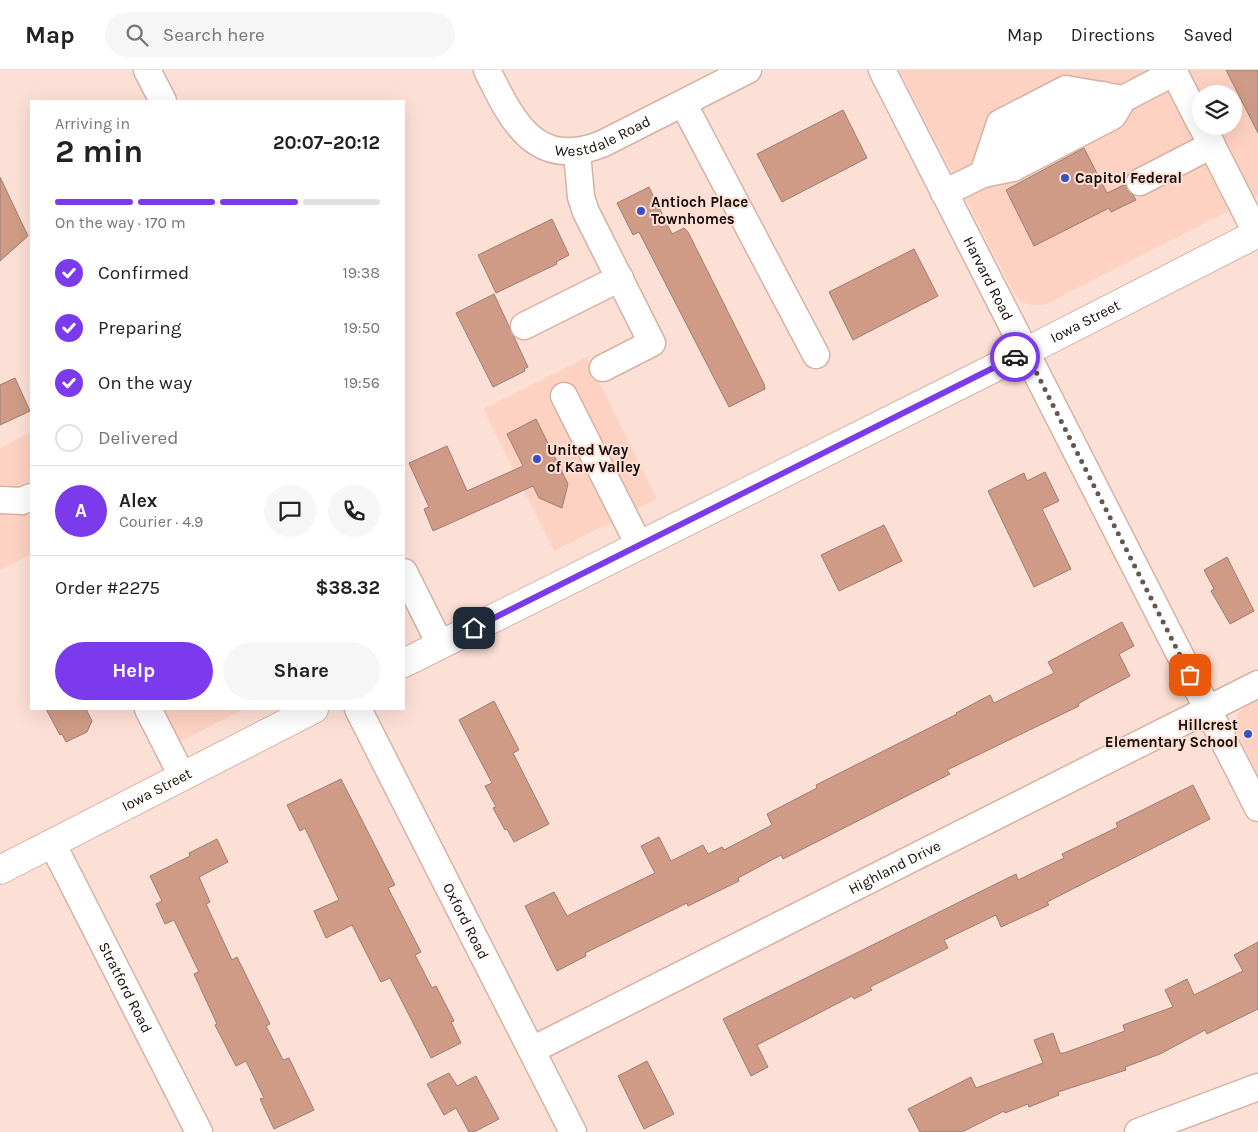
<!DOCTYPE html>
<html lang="en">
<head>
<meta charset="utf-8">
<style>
	body { margin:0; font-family:Karla,sans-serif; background:#f6f6f6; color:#222; height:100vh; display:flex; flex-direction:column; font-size:19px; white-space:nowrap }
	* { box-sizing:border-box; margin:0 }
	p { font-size:16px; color:#767676 }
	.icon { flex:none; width:28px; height:28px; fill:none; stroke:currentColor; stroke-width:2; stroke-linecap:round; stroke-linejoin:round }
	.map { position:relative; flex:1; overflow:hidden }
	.panel { position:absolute; left:30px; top:30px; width:375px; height:610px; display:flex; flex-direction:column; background:#fff; border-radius:0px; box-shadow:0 5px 20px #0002 }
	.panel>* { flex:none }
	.fabs { position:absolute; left:1192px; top:15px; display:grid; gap:10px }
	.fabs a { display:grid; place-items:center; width:50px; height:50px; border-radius:50%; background:#fff; box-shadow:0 5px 20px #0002; font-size:25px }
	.pin { position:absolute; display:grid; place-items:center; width:42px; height:42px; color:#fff; margin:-21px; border-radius:10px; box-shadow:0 2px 8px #0006 }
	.courier { position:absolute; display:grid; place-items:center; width:50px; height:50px; margin:-25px; border:4px solid #7c3aed; border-radius:50%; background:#fff; color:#222; box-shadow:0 1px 6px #0007 }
	.summary em { font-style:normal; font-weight:700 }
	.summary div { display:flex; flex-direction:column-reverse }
	.summary { display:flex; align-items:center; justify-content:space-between; height:85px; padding:0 25px }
	h1 { font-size:32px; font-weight:700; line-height:38px }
	.bar { display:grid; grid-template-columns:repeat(4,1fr); gap:8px 5px; align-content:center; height:60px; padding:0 25px }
	.bar i { height:6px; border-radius:4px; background:#e0e0e0 }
	.bar .on { background:#7c3aed }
	.bar p { grid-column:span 4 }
	.line { display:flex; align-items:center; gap:12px; padding:0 25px; border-top:1px solid #e0e0e0 }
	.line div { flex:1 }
	.round { display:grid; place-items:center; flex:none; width:52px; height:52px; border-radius:26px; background:#f6f6f6 }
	ol { padding:0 25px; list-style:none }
	li { display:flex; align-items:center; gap:15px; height:55px }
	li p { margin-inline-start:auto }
	li .icon { padding:5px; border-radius:50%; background:#7c3aed; color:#fff; stroke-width:4 }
	li:last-child { color:#767676 }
	li i { width:28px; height:28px; border:2px solid #e0e0e0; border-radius:50% }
	.primary-button { display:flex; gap:10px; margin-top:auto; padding:10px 25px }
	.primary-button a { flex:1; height:58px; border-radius:30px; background:#7c3aed; color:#fff; font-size:20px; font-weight:700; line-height:58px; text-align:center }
	.primary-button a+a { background:#f6f6f6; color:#222 }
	header { display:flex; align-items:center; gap:30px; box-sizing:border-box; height:70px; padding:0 25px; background:#fff; border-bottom:1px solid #e0e0e0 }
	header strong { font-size:24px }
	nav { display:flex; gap:28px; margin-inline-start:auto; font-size:18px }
	.search { width:350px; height:45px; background:#f6f6f6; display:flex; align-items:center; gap:12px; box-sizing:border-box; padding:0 18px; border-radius:28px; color:#767676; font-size:19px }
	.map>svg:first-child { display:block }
	.built { fill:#fed2c2; fill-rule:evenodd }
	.building { fill:#cf9b86; stroke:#9d7d71 }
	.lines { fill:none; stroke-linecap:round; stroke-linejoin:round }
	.minor-casing { stroke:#d4b2a4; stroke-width:29 }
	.highway-casing { stroke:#d4b2a4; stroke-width:30 }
	.minor { stroke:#fff; stroke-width:26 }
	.highway { stroke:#fff; stroke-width:28 }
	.done { stroke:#67564f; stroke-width:5; stroke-dasharray:0 9 }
	.route { stroke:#7c3aed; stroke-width:6 }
	.poi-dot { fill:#3652c4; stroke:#fde0d5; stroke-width:2 }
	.labels { text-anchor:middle; stroke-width:4; stroke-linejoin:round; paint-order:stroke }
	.street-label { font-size:15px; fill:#160b07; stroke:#fde0d5 }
	.poi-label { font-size:15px; font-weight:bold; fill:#160b07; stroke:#fde0d5; text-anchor:start }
</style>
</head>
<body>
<header>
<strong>Map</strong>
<div class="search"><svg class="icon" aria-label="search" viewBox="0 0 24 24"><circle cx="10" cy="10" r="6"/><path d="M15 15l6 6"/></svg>Search here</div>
<nav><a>Map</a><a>Directions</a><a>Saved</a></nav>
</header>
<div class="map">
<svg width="1258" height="1062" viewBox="0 0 1258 1062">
	<rect width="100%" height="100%" fill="#fde0d5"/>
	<!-- built -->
	<g class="built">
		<path d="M 899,0 L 1258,0 L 1258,126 L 1044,235 L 1032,235 L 1021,232 L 1014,223 ZM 1201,24 L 1234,24 L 1234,56 L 1201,56 Z"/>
		<path d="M 587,287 L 657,429 L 554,481 L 483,339 Z"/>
		<path d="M 31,362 L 31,489 L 29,485 L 0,500 L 0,378 Z"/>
		<path d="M 1258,630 L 1258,705 L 1235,658 L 1238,644 L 1245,636 Z"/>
		<path d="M 133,639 L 244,639 L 156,684 Z"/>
	</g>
	<!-- building -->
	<g class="building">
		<path d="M 1226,0 L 1258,0 L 1258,63 Z"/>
		<path d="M 843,40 L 867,88 L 782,132 L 757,84 Z"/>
		<path d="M 1084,78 L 1107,123 L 1126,114 L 1136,130 L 1111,142 L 1109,138 L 1034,176 L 1006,120 Z"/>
		<path d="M 0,107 L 28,166 L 0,191 Z"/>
		<path d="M 649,117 L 672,164 L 684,158 L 688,162 L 764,314 L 765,319 L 729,337 L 639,162 L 633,165 L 617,133 Z"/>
		<path d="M 552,149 L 569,185 L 556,192 L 557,194 L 496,223 L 478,185 Z"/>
		<path d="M 914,179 L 938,226 L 853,270 L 829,222 Z"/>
		<path d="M 494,224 L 528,297 L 524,299 L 525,301 L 493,317 L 456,243 Z"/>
		<path d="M 15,308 L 30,341 L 0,355 L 0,315 Z"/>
		<path d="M 536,349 L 568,414 L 562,438 L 539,428 L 533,416 L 433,461 L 424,439 L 429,437 L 409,393 L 447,376 L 467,421 L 523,396 L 507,364 Z"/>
		<path d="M 1045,402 L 1059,431 L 1042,439 L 1071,499 L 1034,517 L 988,421 L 1024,403 L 1027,411 Z"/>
		<path d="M 884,455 L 902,491 L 839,521 L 821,485 Z"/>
		<path d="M 1227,487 L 1254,541 L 1230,554 L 1211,521 L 1214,519 L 1204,500 Z"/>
		<path d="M 1122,552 L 1134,576 L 1119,584 L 1130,606 L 1090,627 L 1078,634 L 1079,636 L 947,700 L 950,704 L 783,789 L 781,785 L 738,808 L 739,811 L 688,836 L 687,833 L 585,883 L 586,886 L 557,901 L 525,836 L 554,822 L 567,846 L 655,803 L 641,776 L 659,767 L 671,791 L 703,775 L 708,784 L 722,777 L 724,780 L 772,755 L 767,744 L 817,718 L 816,715 L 957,644 L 956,643 L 990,625 L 994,633 L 1054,603 L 1048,592 Z"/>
		<path d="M 494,631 L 519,680 L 513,683 L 549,754 L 514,772 L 507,759 L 505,760 L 493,738 L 496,737 L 485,716 L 492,713 L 459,650 Z"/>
		<path d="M 46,639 L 86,639 L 92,651 L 87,662 L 66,672 L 62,664 L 60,665 Z"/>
		<path d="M 341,709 L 395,815 L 388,818 L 421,882 L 415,885 L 432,918 L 436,916 L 454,951 L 451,952 L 461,973 L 431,988 L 390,908 L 381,912 L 352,855 L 326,868 L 314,841 L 339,830 L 305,758 L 300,761 L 287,735 Z"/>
		<path d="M 1193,715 L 1210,749 L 1047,832 L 1049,835 L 1001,857 L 996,845 L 944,870 L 948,878 L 870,917 L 872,920 L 854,929 L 852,926 L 757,975 L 768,997 L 751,1006 L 723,949 L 1016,804 L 1018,810 L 1064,788 L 1062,784 L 1118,757 L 1116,753 Z"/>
		<path d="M 217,769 L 228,792 L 199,807 L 210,832 L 206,834 L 232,890 L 237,887 L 270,954 L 266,956 L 283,990 L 289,988 L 314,1040 L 274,1059 L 260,1029 L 264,1028 L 246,991 L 236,996 L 215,955 L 217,954 L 194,904 L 199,902 L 174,850 L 165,854 L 156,834 L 162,831 L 150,806 L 190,786 L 189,783 Z"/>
		<path d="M 1258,872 L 1258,939 L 1207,964 L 1205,960 L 1160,984 L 1125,997 L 1126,1000 L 1058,1022 L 1059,1025 L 1029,1037 L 1028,1034 L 1005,1043 L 1004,1041 L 962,1062 L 920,1062 L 908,1039 L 971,1007 L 976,1018 L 1043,993 L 1034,970 L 1053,963 L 1060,983 L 1064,983 L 1125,961 L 1123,955 L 1173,937 L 1165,920 L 1187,909 L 1194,925 L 1243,901 L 1234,885 Z"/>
		<path d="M 647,991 L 674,1044 L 644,1059 L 618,1006 Z"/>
		<path d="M 449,1003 L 457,1016 L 476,1006 L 499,1049 L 474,1062 L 469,1062 L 456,1038 L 444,1045 L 427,1014 Z"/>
	</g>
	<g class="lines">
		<!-- minor casing -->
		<g class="minor-casing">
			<g id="minor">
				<path d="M 147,0 L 163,31"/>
				<path id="s1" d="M 487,0 C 512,51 535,100 602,74 L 748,0"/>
				<path id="s2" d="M 882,0 L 1258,738"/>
				<path d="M 1173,0 L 1201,55"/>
				<path d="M 683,33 L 816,285"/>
				<path d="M 1202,56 L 1257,164"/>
				<path d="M 577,82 L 581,127 L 586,142 L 652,273 L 603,298"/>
				<path d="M 988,96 L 1002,76 L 1103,25"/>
				<path d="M 983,104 L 1013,98 L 1113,46 L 1123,29"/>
				<path d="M 1140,112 L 1212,75"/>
				<path d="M 944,123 L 983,104 L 1000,53 L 1066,19 L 1123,29 L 1175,2"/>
				<path d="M 524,256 L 620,208"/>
				<path d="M 564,326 L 639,475"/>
				<path d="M 0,430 L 22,431 L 31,427"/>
				<path d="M 404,502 L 440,574"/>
				<path d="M 148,639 L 182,706"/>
				<path id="s3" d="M 358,639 L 573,1062"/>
				<path id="s4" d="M 52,773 L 199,1062"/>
				<path id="s5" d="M 532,980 L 1258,614"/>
				<path d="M 1138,1062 L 1258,1017"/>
			</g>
		</g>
		<!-- highway casing -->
		<g class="highway-casing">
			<g id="highway">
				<path id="s6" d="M 404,593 L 992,299 L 1258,163"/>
				<path id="s7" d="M 0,800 L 314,639"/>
			</g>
		</g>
		<!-- minor -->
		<use href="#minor" class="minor"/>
		<!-- highway -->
		<use href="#highway" class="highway"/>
	</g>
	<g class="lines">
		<!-- done -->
		<path class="done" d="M 1015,287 L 1026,282 L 1190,605"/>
		<!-- route -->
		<path class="route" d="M 474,558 L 1015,287"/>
	</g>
	<!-- markers -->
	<g class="poi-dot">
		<circle cx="1065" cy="108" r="5"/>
		<circle cx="641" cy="141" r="5"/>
		<circle cx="537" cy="389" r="5"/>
		<circle cx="1248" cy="664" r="5"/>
	</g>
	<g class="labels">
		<!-- street labels -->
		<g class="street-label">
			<text dy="5" stroke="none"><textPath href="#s1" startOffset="159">Westdale Road</textPath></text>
			<text dy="5" stroke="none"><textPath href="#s2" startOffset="234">Harvard Road</textPath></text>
			<text dy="5" stroke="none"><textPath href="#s6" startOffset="762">Iowa Street</textPath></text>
			<text dy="5" stroke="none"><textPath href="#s7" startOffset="176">Iowa Street</textPath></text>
			<text dy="5" stroke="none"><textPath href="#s5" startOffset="406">Highland Drive</textPath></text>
			<text dy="5" stroke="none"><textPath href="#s3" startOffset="238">Oxford Road</textPath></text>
			<text dy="5" stroke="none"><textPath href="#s4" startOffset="162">Stratford Road</textPath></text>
		</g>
		<!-- poi labels -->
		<g class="poi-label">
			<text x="1075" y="113">Capitol Federal</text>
			<text x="651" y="137">Antioch Place<tspan x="651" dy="17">Townhomes</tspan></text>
			<text x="547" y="385">United Way<tspan x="547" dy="17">of Kaw Valley</tspan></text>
			<text x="1238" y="660" text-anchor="end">Hillcrest<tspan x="1238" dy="17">Elementary School</tspan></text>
		</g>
	</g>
</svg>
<div class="fabs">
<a><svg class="icon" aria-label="layers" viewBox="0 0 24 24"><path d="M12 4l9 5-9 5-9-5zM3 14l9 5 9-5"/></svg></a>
</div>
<div class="pin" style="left:1190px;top:605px;background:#ea580c"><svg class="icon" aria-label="bag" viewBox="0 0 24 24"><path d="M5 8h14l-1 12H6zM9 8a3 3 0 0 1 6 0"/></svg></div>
<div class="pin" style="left:474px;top:558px;background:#1f2937"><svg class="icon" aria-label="home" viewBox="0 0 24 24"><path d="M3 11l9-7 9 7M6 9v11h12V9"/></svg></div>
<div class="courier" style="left:1015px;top:287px"><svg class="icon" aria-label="car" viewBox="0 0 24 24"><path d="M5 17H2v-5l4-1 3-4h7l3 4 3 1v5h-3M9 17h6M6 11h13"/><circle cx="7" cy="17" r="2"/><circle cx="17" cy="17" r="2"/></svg></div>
<section class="panel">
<div class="summary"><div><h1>2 min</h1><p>Arriving in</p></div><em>20:07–20:12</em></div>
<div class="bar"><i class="on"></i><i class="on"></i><i class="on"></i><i></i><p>On the way · 170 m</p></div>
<ol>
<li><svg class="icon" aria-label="check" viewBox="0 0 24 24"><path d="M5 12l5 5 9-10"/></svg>Confirmed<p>19:38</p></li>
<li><svg class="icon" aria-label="check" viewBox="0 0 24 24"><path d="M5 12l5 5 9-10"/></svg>Preparing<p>19:50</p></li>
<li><svg class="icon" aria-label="check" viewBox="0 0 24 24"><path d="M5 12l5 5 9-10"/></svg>On the way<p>19:56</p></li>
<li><i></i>Delivered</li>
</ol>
<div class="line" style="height:90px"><b class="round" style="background:#7c3aed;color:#fff">A</b><div><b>Alex</b><p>Courier · 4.9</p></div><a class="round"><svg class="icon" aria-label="chat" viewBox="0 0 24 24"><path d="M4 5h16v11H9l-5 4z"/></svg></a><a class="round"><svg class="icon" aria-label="phone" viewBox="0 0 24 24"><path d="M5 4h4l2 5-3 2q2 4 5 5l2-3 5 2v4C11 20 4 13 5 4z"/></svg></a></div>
<div class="line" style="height:65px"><div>Order #2275</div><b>$38.32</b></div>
<div class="primary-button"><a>Help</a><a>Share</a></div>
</section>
</div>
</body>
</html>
